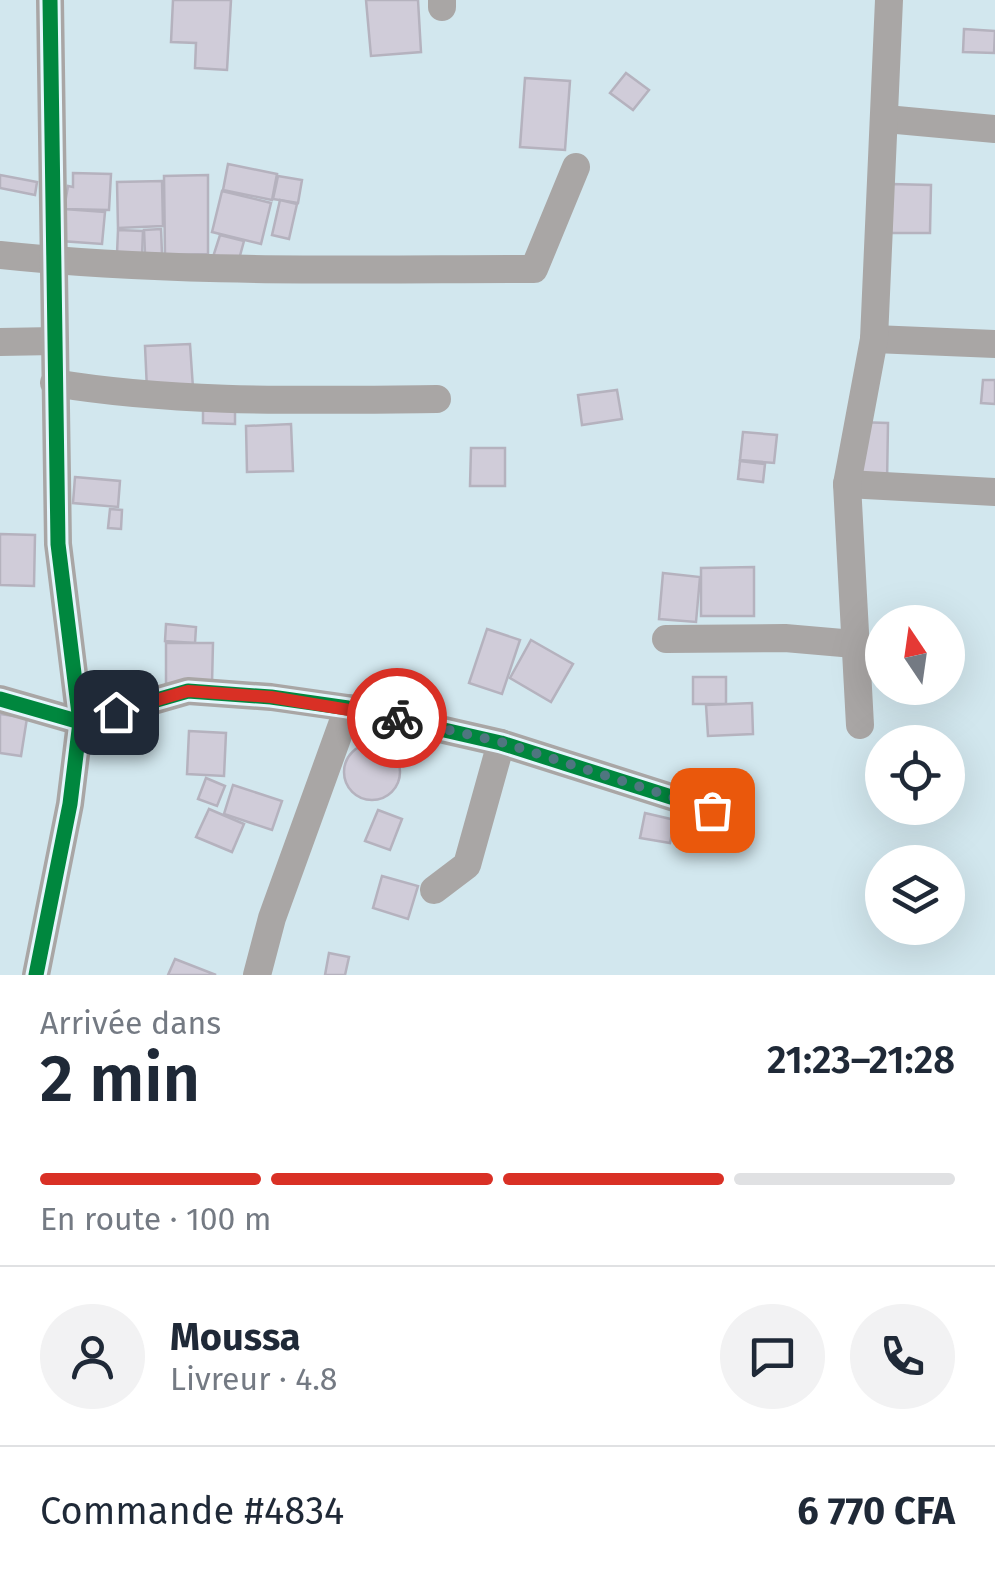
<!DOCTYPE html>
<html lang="fr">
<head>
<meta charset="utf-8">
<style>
	body { margin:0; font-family:"Fira Sans",sans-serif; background:#f2f2f3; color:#1f2937; height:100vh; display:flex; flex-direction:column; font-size:38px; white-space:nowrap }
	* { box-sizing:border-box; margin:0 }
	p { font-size:32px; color:#747a83 }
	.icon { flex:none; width:55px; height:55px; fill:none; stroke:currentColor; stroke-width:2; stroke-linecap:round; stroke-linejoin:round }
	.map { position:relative; height:975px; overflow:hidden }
	.drawer { display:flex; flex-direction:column; background:#fff; flex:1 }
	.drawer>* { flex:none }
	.needle { width:65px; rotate:347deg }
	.fabs { position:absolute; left:865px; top:605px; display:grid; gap:20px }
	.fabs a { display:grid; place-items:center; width:100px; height:100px; border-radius:50%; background:#fff; box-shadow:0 10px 40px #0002; font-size:50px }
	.pin { position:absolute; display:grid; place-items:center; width:85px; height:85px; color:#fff; margin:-42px; border-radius:20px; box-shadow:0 5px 15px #0006 }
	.courier { position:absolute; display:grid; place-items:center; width:100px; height:100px; margin:-50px; border:8px solid #d93025; border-radius:50%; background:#fff; color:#222; box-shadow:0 2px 12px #0007 }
	.summary em { font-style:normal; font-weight:600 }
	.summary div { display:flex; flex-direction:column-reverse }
	.summary { display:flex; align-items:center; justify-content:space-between; height:170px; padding:0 40px }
	h1 { font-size:65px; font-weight:600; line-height:75px }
	.bar { display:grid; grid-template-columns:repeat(4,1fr); gap:15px 10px; align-content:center; height:120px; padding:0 40px }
	.bar i { height:12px; border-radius:8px; background:#e0e1e3 }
	.bar .on { background:#d93025 }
	.bar p { grid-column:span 4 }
	.line { display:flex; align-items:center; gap:25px; padding:0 40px; border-top:2px solid #e0e1e3 }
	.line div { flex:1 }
	.round { display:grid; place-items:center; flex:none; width:105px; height:105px; border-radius:52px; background:#f2f2f3 }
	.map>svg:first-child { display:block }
	.building { fill:#d0ccd9; stroke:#b5b2be; stroke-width:2.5 }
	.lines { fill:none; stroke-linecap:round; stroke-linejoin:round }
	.minor { stroke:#a9a6a5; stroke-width:28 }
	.cycleway-casing { stroke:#e4f6fc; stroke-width:21 }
	.cycleway { stroke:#00873e; stroke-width:15 }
	.done { stroke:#4f7680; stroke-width:10; stroke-dasharray:0 18 }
	.route { stroke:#d93025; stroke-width:12 }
</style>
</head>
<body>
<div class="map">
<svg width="995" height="975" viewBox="0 0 995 975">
	<rect width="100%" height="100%" fill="#d2e7ee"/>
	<!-- building -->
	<g class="building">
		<path d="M 173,0 L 231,0 L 227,70 L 195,68 L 196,43 L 171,42 Z"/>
		<path d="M 366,0 L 418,0 L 421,52 L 371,56 Z"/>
		<path d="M 964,29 L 995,31 L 994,53 L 963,52 Z"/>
		<path d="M 626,73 L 649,90 L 633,110 L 610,93 Z"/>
		<path d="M 525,78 L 570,81 L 565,150 L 520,147 Z"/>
		<path d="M 228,164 L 277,174 L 272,200 L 223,190 Z"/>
		<path d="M 73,173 L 111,174 L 109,210 L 64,209 L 68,186 L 73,187 Z"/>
		<path d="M 0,175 L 37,182 L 35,195 L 0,188 Z"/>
		<path d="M 208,175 L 208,254 L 165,255 L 164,176 Z"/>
		<path d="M 278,176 L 302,180 L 298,203 L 273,199 Z"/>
		<path d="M 162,181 L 163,226 L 118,228 L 117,182 Z"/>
		<path d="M 891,184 L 931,185 L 930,233 L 891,233 Z"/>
		<path d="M 222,191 L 271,203 L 261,244 L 212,232 Z"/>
		<path d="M 280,200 L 297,204 L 289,239 L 272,235 Z"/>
		<path d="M 64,209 L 105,212 L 102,244 L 61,241 Z"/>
		<path d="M 161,229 L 162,254 L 145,254 L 144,230 Z"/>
		<path d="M 118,230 L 143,231 L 142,255 L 117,254 Z"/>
		<path d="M 220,235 L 244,241 L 238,263 L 213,257 Z"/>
		<path d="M 190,344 L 193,388 L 147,390 L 145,346 Z"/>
		<path d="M 983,380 L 995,380 L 995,404 L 981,403 Z"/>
		<path d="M 617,390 L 622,419 L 582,425 L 578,395 Z"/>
		<path d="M 203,407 L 235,407 L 235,424 L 203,423 Z"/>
		<path d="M 856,422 L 888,423 L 887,483 L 855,482 Z"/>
		<path d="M 291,424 L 293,471 L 247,472 L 246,426 Z"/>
		<path d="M 743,432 L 777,435 L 774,463 L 740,460 Z"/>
		<path d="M 471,448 L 505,448 L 505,486 L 470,486 Z"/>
		<path d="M 740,461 L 765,464 L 763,482 L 738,479 Z"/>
		<path d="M 75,477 L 120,481 L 118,507 L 73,503 Z"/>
		<path d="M 110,509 L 122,510 L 121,529 L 108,528 Z"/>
		<path d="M 0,534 L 35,535 L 34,586 L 0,585 Z"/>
		<path d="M 754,567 L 754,616 L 701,616 L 701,568 Z"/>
		<path d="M 663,573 L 700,577 L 696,622 L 659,619 Z"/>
		<path d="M 166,624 L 196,627 L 195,643 L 165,641 Z"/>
		<path d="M 487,629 L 520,640 L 502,694 L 469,683 Z"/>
		<path d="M 531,640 L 573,664 L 551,702 L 510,678 Z"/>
		<path d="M 166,643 L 213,643 L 212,684 L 166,684 Z"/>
		<rect x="693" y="677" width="33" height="27"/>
		<path d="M 752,703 L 753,734 L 708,736 L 706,705 Z"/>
		<path d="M 0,714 L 27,718 L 21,756 L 0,753 Z"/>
		<path d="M 189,731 L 226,733 L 224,776 L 187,774 Z"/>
		<circle cx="372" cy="772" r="28"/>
		<path d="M 206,778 L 225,786 L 217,806 L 198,799 Z"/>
		<path d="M 233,785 L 282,801 L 272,830 L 224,814 Z"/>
		<path d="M 209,809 L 244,824 L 232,852 L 196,837 Z"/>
		<path d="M 378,810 L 402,819 L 390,850 L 365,841 Z"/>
		<path d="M 645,813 L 675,820 L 670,843 L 640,838 Z"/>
		<path d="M 382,876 L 418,886 L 408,919 L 373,908 Z"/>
		<path d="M 329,953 L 349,957 L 345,975 L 325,975 Z"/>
		<path d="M 175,959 L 216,975 L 168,975 Z"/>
	</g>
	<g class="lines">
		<!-- minor -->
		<g class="minor">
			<path d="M 442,0 L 442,7"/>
			<path d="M 886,119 L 995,129"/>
			<path d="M 0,255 C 176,274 356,269 534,269 L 576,167"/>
			<path d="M 874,339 L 995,344"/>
			<path d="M 0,342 L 55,341"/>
			<path d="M 54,383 C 181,404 309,400 437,399"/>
			<path d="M 847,484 L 995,492"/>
			<path d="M 666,639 L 785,638 L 854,644"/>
			<path d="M 0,699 L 80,722 L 188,691 L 271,697 L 348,708 L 501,743 L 712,810"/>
			<path d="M 860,725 L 847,484 L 874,339 L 889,0"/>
			<path d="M 434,890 L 467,865 L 501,743"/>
			<path d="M 36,975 L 70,804 L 80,722 L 58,544 L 50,0"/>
			<path d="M 257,975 L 272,918 L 348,708"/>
		</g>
		<!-- cycleway casing -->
		<g class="cycleway-casing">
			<g id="cycleway">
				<path d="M 0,699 L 80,722 L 188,691 L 271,697 L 348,708 L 501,743 L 712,810"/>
				<path d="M 36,975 L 70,804 L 80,722 L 58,544 L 50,0"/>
			</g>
		</g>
		<!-- cycleway -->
		<use href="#cycleway" class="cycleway"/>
	</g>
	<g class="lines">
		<!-- done -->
		<path class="done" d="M 397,718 L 501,742 L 712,810"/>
		<!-- route -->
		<path class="route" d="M 116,712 L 188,691 L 271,697 L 397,718"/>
	</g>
</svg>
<div class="fabs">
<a><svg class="needle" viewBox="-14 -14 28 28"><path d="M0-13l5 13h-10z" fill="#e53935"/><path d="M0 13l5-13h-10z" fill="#747a83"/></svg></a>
<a><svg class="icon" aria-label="locate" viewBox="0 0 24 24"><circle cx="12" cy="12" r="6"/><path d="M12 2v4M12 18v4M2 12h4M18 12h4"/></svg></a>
<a><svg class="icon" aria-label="layers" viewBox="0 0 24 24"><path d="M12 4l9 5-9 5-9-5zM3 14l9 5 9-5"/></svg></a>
</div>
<div class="pin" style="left:712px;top:810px;background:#ea580c"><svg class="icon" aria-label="bag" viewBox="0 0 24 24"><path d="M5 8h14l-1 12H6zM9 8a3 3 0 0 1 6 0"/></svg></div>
<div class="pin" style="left:116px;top:712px;background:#1f2937"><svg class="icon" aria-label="home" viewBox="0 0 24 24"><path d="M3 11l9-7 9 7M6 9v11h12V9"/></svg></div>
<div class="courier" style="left:397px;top:718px"><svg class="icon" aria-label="bike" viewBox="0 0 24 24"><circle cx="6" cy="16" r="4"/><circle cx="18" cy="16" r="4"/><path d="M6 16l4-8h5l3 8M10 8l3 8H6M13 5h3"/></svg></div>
</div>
<section class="drawer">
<div class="summary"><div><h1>2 min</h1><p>Arrivée dans</p></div><em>21:23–21:28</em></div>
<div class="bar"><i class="on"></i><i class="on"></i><i class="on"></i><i></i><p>En route · 100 m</p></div>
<div class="line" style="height:180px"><a class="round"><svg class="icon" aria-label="person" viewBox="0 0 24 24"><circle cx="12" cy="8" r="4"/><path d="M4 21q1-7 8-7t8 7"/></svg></a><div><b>Moussa</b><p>Livreur · 4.8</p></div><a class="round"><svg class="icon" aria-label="chat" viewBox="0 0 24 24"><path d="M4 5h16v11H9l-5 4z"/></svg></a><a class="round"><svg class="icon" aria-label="phone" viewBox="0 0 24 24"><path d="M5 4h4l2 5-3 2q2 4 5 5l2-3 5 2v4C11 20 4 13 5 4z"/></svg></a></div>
<div class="line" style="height:130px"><div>Commande #4834</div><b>6 770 CFA</b></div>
</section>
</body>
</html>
